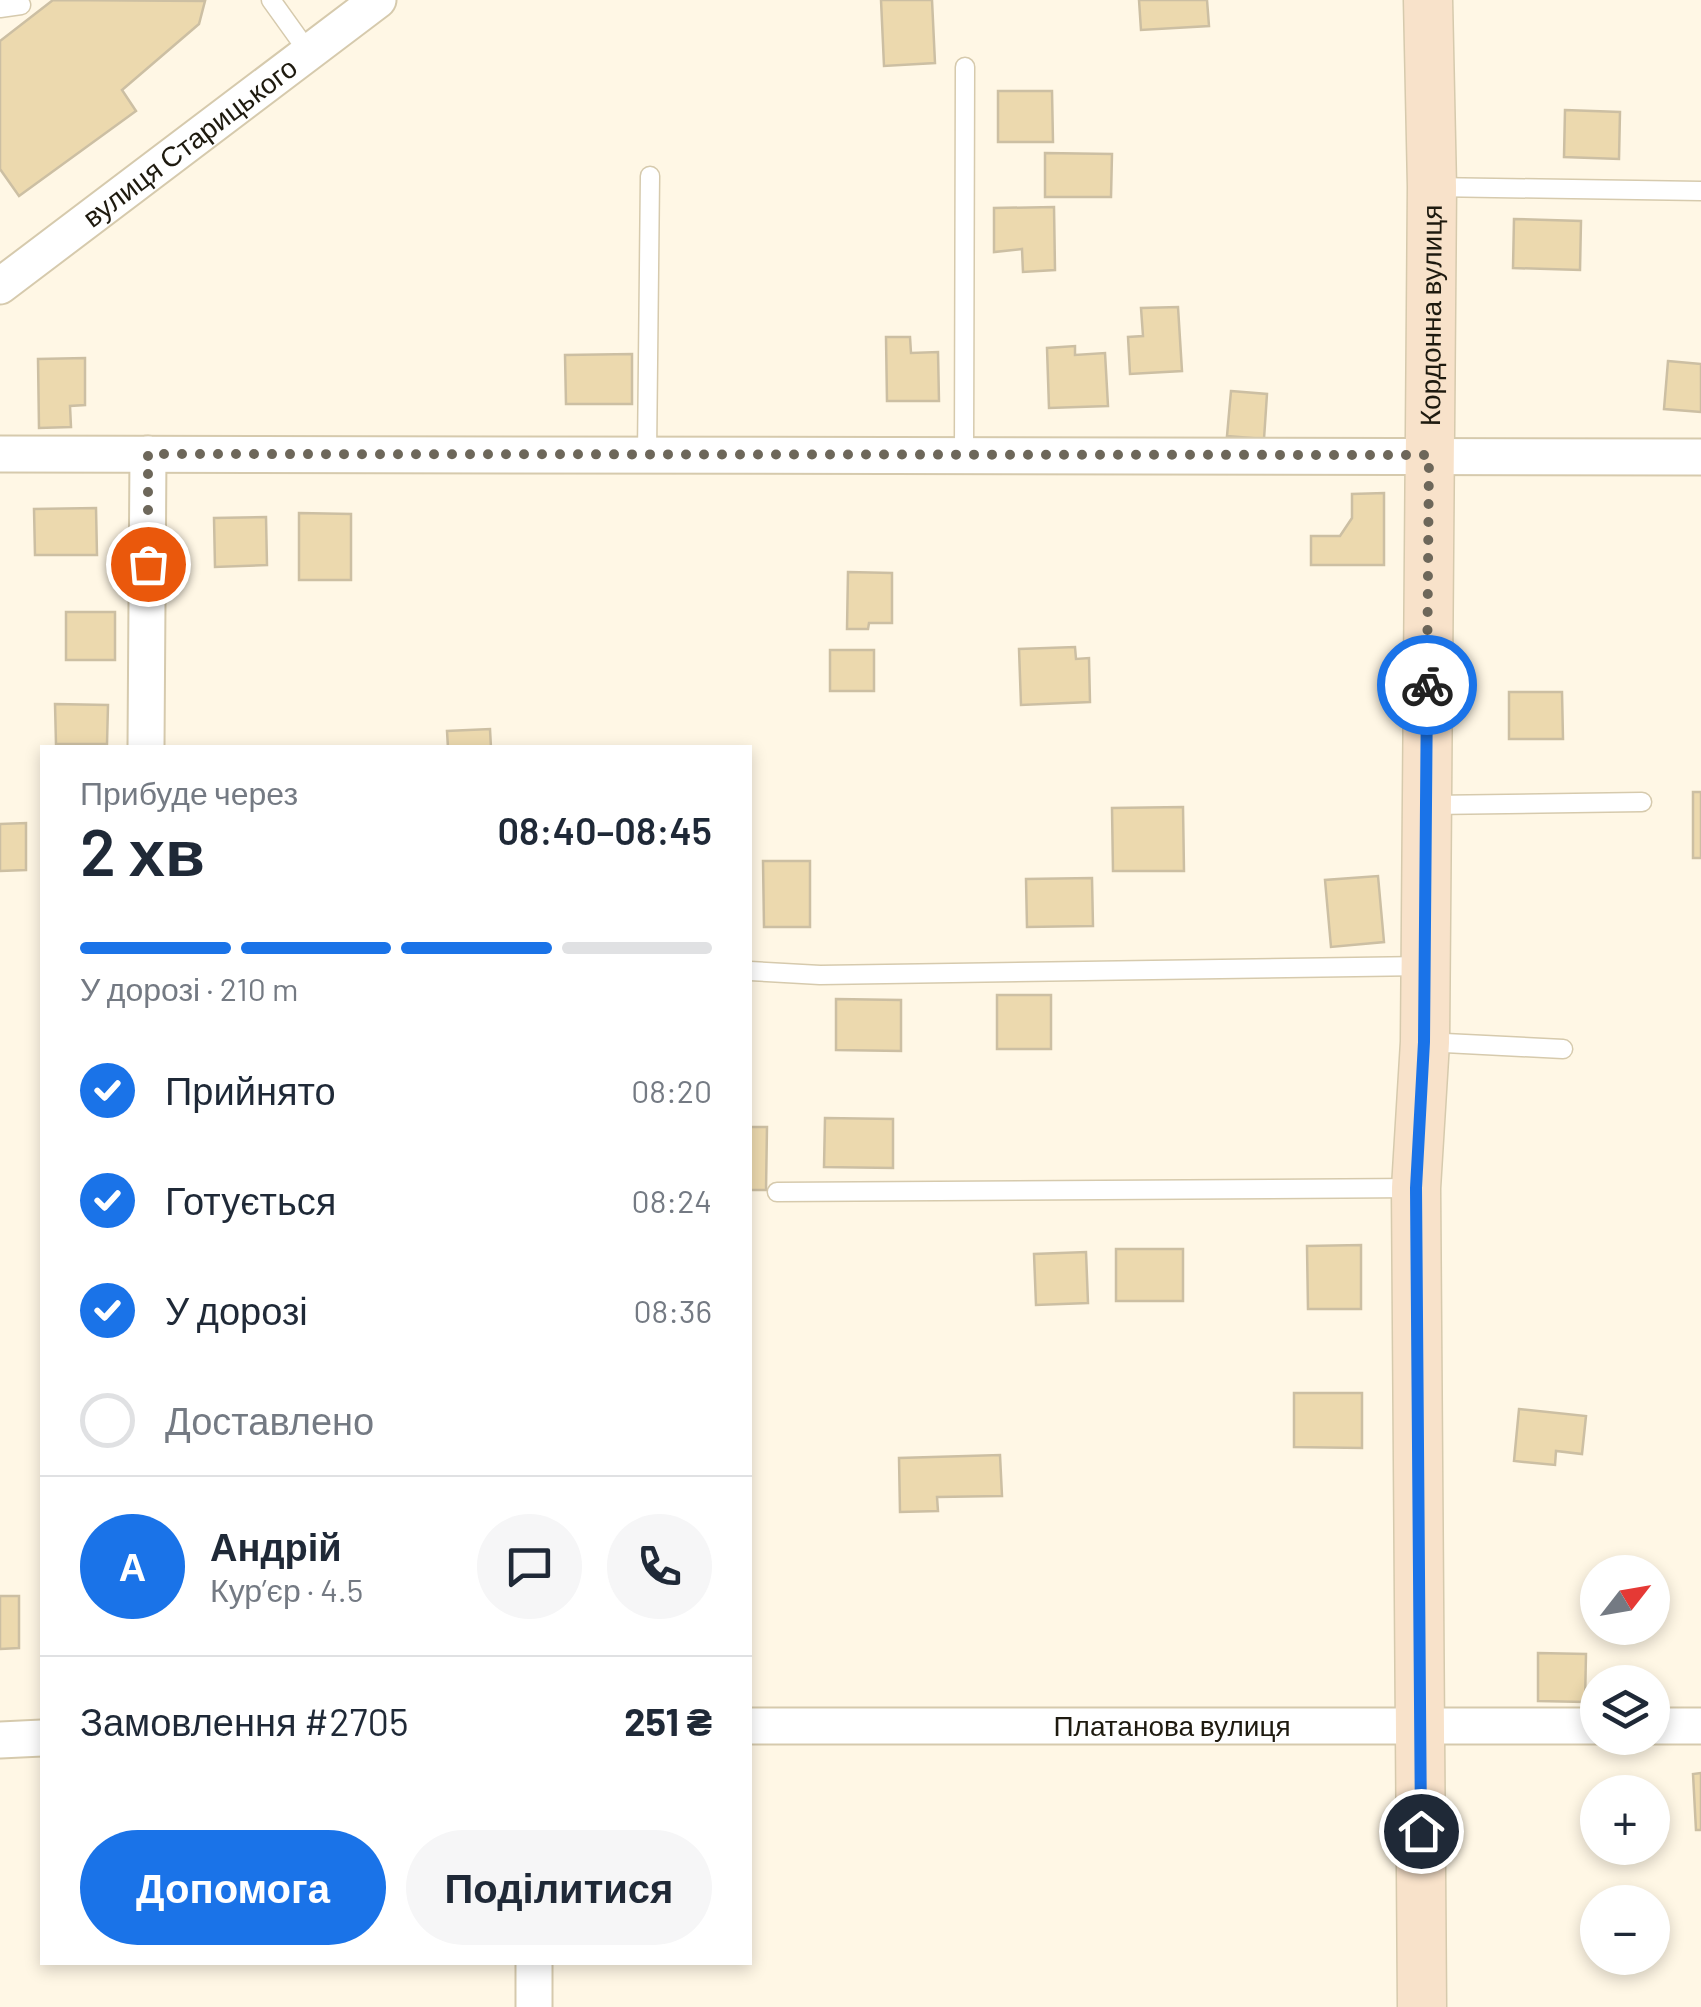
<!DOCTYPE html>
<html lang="uk">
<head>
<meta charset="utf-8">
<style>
	body { margin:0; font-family:Barlow,sans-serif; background:#f6f6f7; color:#1f2937; height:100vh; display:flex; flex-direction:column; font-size:38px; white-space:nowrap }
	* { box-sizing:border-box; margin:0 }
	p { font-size:32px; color:#747a83 }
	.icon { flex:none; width:55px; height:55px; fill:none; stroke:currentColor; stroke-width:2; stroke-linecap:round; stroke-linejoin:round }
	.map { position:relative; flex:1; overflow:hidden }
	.drawer { position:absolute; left:40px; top:745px; width:712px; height:1220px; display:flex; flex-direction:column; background:#fff; border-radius:0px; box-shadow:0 5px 15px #0003 }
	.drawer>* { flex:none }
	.needle { width:65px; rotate:59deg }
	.buttons { position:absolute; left:1580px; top:1555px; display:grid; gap:20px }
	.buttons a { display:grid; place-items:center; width:90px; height:90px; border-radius:50%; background:#fff; box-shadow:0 5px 15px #0003; font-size:50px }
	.pin { position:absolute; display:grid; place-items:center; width:85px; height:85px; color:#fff; margin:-42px; border:5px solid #fff; border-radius:50%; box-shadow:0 2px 10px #0007 }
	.courier { position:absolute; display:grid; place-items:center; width:100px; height:100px; margin:-50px; border:8px solid #1a73e8; border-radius:50%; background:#fff; color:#222; box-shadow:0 2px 12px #0007 }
	.headline em { font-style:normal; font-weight:600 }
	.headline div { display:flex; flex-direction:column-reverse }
	.headline { display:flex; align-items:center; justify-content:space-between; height:170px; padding:0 40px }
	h1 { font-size:65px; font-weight:600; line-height:75px }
	.bar { display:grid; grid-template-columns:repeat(4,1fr); gap:15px 10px; align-content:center; height:120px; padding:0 40px }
	.bar i { height:12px; border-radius:8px; background:#e0e1e3 }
	.bar .on { background:#1a73e8 }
	.bar p { grid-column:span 4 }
	.line { display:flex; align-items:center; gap:25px; padding:0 40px; border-top:2px solid #e0e1e3 }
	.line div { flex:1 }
	.round { display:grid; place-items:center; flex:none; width:105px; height:105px; border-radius:52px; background:#f6f6f7 }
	ol { padding:0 40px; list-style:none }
	li { display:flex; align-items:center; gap:30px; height:110px }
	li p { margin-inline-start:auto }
	li .icon { padding:10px; border-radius:50%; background:#1a73e8; color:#fff; stroke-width:4 }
	li:last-child { color:#747a83 }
	li i { width:55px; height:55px; border:5px solid #e0e1e3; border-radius:50% }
	.cta { display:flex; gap:20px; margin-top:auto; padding:20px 40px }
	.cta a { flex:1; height:115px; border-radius:60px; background:#1a73e8; color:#fff; font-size:40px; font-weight:600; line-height:115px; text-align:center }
	.cta a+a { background:#f6f6f7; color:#1f2937 }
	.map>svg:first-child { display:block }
	.building { fill:#ecd9ae; stroke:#ccbfa3; stroke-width:2.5 }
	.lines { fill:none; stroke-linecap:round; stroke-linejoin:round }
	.lane-casing { stroke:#d6caad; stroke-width:21 }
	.street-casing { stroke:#d6caad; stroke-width:39 }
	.secondary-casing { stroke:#d6caad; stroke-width:51 }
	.lane { stroke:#fff; stroke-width:18 }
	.street { stroke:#fff; stroke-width:35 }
	.secondary { stroke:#f8e2ca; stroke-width:48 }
	.done { stroke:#6d675a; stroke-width:10; stroke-dasharray:0 18 }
	.route { stroke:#1a73e8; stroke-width:12 }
	.labels { text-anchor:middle; stroke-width:8; stroke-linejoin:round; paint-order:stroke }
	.street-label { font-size:28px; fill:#1e1a0f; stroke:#fff }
</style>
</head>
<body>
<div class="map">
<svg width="1701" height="2007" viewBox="0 0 1701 2007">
	<rect width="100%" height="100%" fill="#fff7e5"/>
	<!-- building -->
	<g class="building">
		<path d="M 53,0 L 205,1 L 199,24 L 122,90 L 136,111 L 19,196 L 0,169 L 0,41 Z"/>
		<path d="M 881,0 L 932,0 L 935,63 L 884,66 Z"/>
		<path d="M 1139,0 L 1207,0 L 1209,26 L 1141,30 Z"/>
		<path d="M 998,91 L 1052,91 L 1053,142 L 998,142 Z"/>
		<path d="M 1565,110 L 1620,112 L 1619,159 L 1564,157 Z"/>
		<path d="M 1045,153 L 1112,154 L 1111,197 L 1045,197 Z"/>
		<path d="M 1054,207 L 1055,270 L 1023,272 L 1022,249 L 994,252 L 994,208 Z"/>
		<path d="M 1514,219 L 1581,221 L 1580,270 L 1513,268 Z"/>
		<path d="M 1178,307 L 1182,371 L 1130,374 L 1128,337 L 1143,336 L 1141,308 Z"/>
		<path d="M 886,337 L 910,337 L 911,353 L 938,352 L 939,401 L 887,401 Z"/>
		<path d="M 1075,346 L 1075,355 L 1105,353 L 1108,406 L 1049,408 L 1047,348 Z"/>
		<path d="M 632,354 L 632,404 L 566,404 L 565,355 Z"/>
		<path d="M 85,358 L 85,405 L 70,406 L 71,427 L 39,428 L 38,359 Z"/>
		<path d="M 1668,361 L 1701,364 L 1701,412 L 1664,409 Z"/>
		<path d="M 1231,391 L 1267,394 L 1264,439 L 1227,436 Z"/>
		<path d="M 1384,493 L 1384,565 L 1311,565 L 1311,536 L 1340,536 L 1352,518 L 1352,494 Z"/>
		<path d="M 96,508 L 97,555 L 35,555 L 34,509 Z"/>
		<path d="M 299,513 L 351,514 L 351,580 L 299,580 Z"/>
		<path d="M 266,517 L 267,565 L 215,567 L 214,518 Z"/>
		<path d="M 848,572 L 892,573 L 892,623 L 869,623 L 868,629 L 847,629 Z"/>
		<rect x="66" y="612" width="49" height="48"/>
		<path d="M 1075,647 L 1076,659 L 1089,658 L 1090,702 L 1021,705 L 1019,649 Z"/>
		<rect x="830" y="650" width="44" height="41"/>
		<path d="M 1509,692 L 1562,692 L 1563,739 L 1509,739 Z"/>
		<path d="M 55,704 L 108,705 L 107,744 L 56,744 Z"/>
		<path d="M 490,729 L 491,748 L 448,748 L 447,731 Z"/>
		<rect x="1693" y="792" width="8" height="66"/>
		<path d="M 1183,807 L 1184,871 L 1113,871 L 1112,808 Z"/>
		<path d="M 26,823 L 26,870 L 0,871 L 0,824 Z"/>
		<path d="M 763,861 L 810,861 L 810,927 L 764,927 Z"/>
		<path d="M 1378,876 L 1384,942 L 1331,947 L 1325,880 Z"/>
		<path d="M 1092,878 L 1093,926 L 1027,927 L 1026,879 Z"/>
		<rect x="997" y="995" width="54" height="54"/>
		<path d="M 836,999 L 901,1000 L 901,1051 L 836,1050 Z"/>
		<path d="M 825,1118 L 893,1119 L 893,1168 L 824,1167 Z"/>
		<path d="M 750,1127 L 767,1127 L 766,1190 L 750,1190 Z"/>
		<path d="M 1361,1245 L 1361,1309 L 1308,1309 L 1307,1246 Z"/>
		<rect x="1116" y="1249" width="67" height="52"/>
		<path d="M 1086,1252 L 1088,1303 L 1036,1305 L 1034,1254 Z"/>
		<path d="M 1294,1393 L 1362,1393 L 1362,1448 L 1294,1447 Z"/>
		<path d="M 1519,1409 L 1586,1416 L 1582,1454 L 1556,1451 L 1555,1465 L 1514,1461 Z"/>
		<path d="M 1000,1455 L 1002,1496 L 937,1497 L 938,1511 L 900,1512 L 899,1458 Z"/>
		<path d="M 0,1596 L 19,1596 L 19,1648 L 0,1649 Z"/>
		<path d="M 1538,1653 L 1586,1654 L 1585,1702 L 1538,1701 Z"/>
		<path d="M 1701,1773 L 1701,1830 L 1696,1830 L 1693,1774 Z"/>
	</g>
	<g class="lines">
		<!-- lane casing -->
		<g class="lane-casing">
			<g id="lane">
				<path d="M 271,0 L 309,53"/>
				<path d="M 0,8 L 21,5"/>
				<path d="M 1432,187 L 1701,191"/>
				<path d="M 647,455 L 650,176"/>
				<path d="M 964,455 L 965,67"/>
				<path d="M 1431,805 L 1642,802"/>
				<path d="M 750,971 L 820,975 L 1424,966"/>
				<path d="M 1425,1042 L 1563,1049"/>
				<path d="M 777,1192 L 1416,1188"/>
			</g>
		</g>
		<!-- street casing -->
		<g class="street-casing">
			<g id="street">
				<path id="s1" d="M 0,286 L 378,0"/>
				<path d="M 0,454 L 1701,457"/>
				<path d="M 146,748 L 148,454"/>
				<path id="s2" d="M 750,1726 L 1598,1726"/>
				<path d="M 1652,1726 L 1701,1726"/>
				<path d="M 0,1740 L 42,1738"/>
				<path d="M 534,2007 L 534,1962"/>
			</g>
		</g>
		<!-- secondary casing -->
		<g class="secondary-casing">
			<g id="secondary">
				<path id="s3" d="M 1422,2007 L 1416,1188 L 1425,1042 L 1432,187 L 1428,0"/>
			</g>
		</g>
		<!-- lane -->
		<use href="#lane" class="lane"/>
		<!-- street -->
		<use href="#street" class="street"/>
		<!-- secondary -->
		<use href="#secondary" class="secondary"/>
	</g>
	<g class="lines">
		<!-- done -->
		<path class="done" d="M 148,564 L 148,454 L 1429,455 L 1427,685"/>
		<!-- route -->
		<path class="route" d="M 1421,1831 L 1416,1188 L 1424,1042 L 1427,685"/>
	</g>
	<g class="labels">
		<!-- street labels -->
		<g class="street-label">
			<text dy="10" stroke="none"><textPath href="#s1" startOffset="238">вулиця Старицького</textPath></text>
			<text dy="10" stroke="none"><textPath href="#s3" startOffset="1692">Кордонна вулиця</textPath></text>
			<text dy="10" stroke="none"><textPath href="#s2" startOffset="422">Платанова вулиця</textPath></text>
		</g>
	</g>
</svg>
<div class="buttons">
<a><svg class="needle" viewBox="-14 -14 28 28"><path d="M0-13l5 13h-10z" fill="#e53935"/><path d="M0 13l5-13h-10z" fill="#747a83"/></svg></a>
<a><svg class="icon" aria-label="layers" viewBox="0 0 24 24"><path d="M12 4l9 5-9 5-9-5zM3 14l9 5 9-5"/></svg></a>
<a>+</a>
<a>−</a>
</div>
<div class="pin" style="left:148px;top:564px;background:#ea580c"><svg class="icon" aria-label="bag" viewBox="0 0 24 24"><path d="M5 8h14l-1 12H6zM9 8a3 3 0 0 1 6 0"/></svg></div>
<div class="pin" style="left:1421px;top:1831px;background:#1f2937"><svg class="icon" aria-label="home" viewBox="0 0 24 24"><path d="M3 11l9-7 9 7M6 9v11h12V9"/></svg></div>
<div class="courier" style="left:1427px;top:685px"><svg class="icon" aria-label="bike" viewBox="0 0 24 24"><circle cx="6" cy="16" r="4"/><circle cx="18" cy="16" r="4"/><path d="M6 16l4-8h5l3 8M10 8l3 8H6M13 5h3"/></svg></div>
<section class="drawer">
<div class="headline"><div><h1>2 хв</h1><p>Прибуде через</p></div><em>08:40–08:45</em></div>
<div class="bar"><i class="on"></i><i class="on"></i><i class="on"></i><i></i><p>У дорозі · 210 m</p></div>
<ol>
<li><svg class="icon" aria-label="check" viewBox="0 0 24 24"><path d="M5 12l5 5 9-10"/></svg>Прийнято<p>08:20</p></li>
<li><svg class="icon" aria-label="check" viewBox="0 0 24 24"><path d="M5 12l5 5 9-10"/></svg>Готується<p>08:24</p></li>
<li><svg class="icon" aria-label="check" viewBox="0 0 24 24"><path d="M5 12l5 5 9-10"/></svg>У дорозі<p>08:36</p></li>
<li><i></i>Доставлено</li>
</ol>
<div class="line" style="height:180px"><b class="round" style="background:#1a73e8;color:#fff">А</b><div><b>Андрій</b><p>Кур’єр · 4.5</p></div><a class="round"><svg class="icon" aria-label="chat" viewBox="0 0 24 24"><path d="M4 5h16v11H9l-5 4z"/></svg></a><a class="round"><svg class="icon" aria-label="phone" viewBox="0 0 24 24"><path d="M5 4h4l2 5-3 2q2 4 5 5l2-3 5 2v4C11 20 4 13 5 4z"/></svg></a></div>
<div class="line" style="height:130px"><div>Замовлення #2705</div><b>251 ₴</b></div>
<div class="cta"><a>Допомога</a><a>Поділитися</a></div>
</section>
</div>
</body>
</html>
